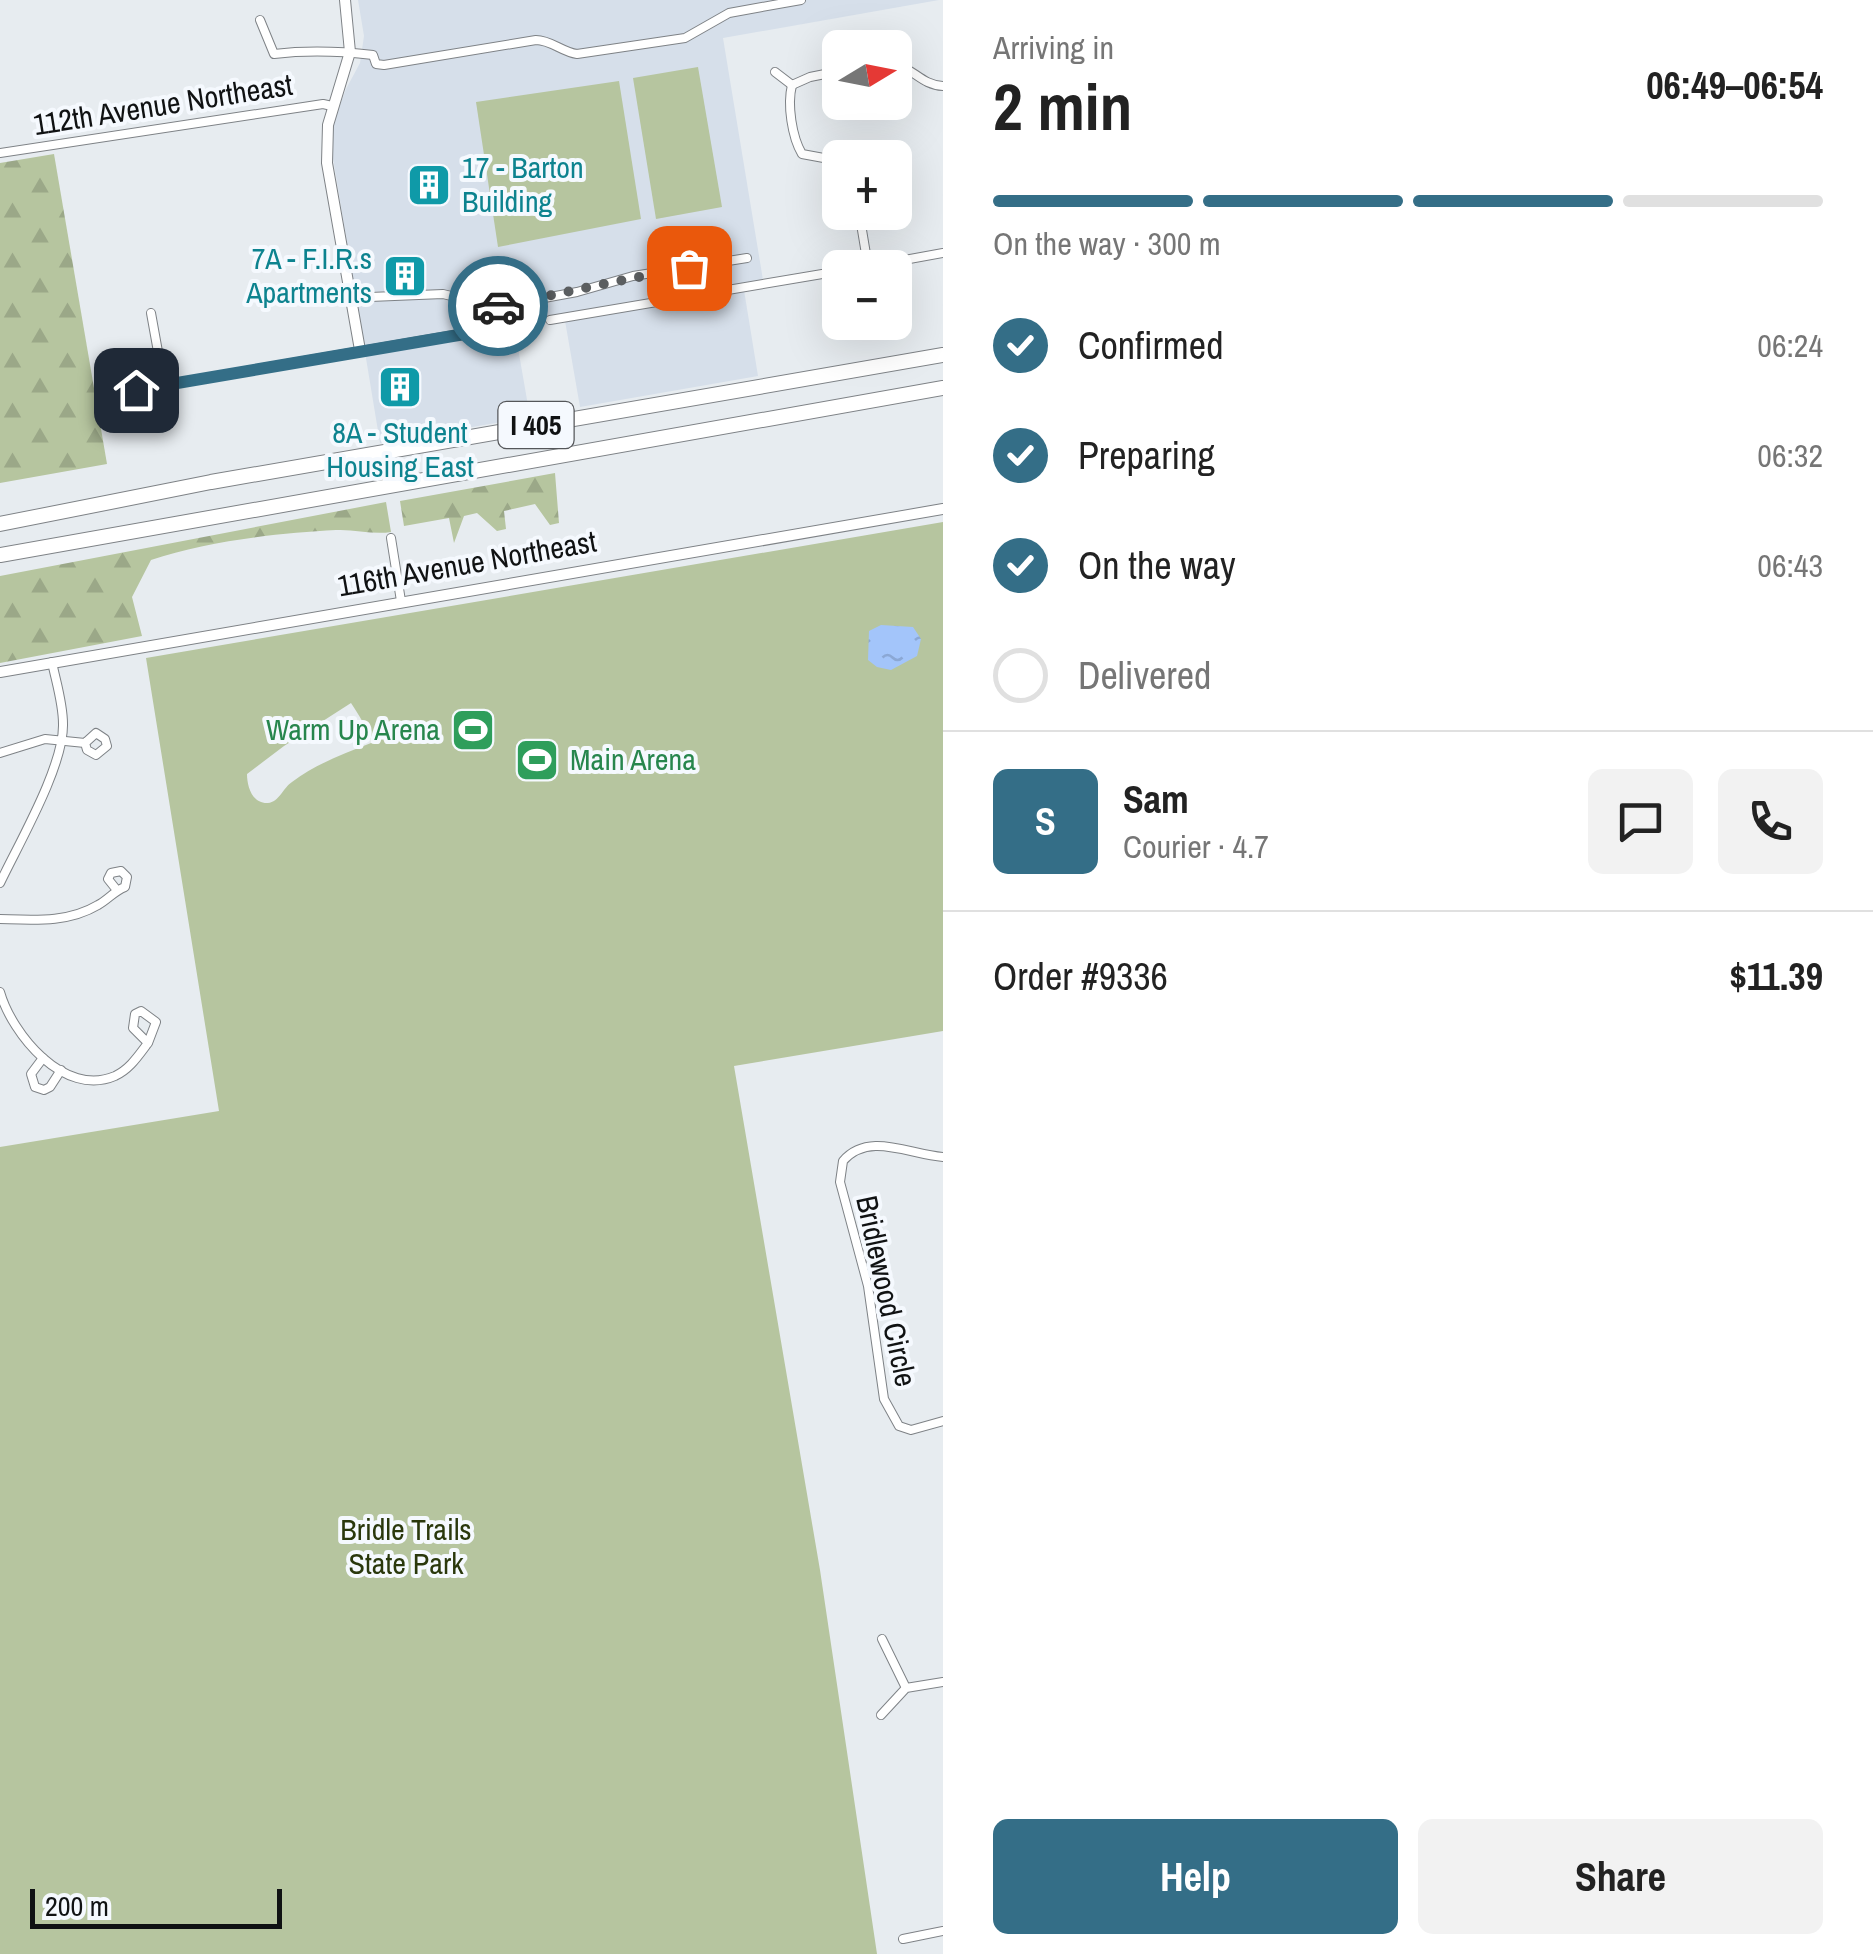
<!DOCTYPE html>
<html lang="en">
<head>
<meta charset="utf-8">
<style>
	body { margin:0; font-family:"Archivo Narrow",sans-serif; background:#f2f2f2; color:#222; height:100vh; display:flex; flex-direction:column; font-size:38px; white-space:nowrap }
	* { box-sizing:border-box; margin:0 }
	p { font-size:32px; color:#767676 }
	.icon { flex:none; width:55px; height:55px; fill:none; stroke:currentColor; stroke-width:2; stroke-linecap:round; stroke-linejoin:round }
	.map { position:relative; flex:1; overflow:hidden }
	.details { display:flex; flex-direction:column; background:#fff; width:930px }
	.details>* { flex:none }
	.needle { width:65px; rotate:80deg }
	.fabs { position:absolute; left:822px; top:30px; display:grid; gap:20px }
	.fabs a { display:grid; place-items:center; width:90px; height:90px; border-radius:15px; background:#fff; box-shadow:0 10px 40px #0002; font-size:50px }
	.scale { position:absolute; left:30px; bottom:25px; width:252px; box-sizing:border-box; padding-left:10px; border:5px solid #101213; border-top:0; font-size:28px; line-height:35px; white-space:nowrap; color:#101213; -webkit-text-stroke:8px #f5f9fe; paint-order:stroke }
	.pin { position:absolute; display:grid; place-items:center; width:85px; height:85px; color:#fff; margin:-42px; border-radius:20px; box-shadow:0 5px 15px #0006 }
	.courier { position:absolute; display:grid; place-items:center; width:100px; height:100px; margin:-50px; border:8px solid #346e87; border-radius:50%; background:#fff; color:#222; box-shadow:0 2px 12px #0007 }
	.headline em { font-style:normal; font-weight:800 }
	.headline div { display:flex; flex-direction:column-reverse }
	.headline { display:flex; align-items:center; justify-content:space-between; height:170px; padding:0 50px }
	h1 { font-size:65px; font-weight:800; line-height:75px }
	.bar { display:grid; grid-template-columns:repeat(4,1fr); gap:15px 10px; align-content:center; height:120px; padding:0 50px }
	.bar i { height:12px; border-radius:8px; background:#e0e0e0 }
	.bar .current { background:#346e87 }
	.bar p { grid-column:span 4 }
	.line { display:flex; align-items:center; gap:25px; padding:0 50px; border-top:2px solid #e0e0e0 }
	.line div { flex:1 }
	.round { display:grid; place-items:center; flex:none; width:105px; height:105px; border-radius:15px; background:#f2f2f2 }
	ol { padding:0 50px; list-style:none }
	li { display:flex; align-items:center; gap:30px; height:110px }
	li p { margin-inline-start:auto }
	li .icon { padding:10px; border-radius:50%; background:#346e87; color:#fff; stroke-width:4 }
	li:last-child { color:#767676 }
	li i { width:55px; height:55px; border:5px solid #e0e0e0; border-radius:50% }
	.action { display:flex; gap:20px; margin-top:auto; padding:20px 50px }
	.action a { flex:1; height:115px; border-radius:15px; background:#346e87; color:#fff; font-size:40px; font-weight:800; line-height:115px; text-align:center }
	.action a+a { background:#f2f2f2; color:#222 }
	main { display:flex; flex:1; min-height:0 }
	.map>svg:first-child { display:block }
	.built { fill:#d6dfea }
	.green { fill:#b6c59f; fill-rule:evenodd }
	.forest { fill:url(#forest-firs) }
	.water { fill:url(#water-ripples) }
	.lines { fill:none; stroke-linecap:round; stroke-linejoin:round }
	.minor-casing { stroke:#7e8286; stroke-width:10 }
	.tertiary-casing { stroke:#7e8286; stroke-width:12 }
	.motorway-casing { stroke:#7e8286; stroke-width:16 }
	.minor { stroke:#fff; stroke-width:8 }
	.tertiary { stroke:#fff; stroke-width:10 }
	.motorway { stroke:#fff; stroke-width:14 }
	.done { stroke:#5b5e60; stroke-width:10; stroke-dasharray:0 18 }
	.route { stroke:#346e87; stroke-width:12 }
	.labels { text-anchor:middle; stroke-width:8; stroke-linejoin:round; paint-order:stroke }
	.shield { fill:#f5f9fe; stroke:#55575a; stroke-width:2.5 }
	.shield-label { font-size:28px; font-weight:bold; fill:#101213 }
	.street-label { font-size:30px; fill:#101213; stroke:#f5f9fe }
	.culture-label { font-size:30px; fill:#0d838f; stroke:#f5f9fe; text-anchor:start }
	.leisure-label { font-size:30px; fill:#27864d; stroke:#f5f9fe; text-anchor:end }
	.park-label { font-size:30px; fill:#2a380c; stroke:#f5f9fe }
</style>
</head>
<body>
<main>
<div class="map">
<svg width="943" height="1954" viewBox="0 0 943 1954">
	<defs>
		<pattern id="forest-firs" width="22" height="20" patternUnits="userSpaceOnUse" patternTransform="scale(2.5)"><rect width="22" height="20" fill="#b6c59f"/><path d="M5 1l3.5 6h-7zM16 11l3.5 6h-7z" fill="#9ba888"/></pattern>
		<pattern id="water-ripples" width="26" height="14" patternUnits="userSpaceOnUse" patternTransform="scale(2.5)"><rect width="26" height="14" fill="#a3c5fa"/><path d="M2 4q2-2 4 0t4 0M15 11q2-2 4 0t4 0" fill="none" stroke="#8ba8d5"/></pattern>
	</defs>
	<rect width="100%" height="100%" fill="#e7ecf0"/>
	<!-- built -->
	<path class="built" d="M 358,0 L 939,0 L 723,38 L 763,280 L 743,284 L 758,376 L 580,407 L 564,315 L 514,325 L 530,417 L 380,443 L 329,134 L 346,89 L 360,63 L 364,36 Z"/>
	<!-- green -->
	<g class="green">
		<path d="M 698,67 L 722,207 L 656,219 L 633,78 Z"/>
		<path d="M 619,81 L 641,219 L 498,247 L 476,102 Z"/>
		<path d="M 943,522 L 943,1031 L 734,1066 L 820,1570 L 877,1954 L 0,1954 L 0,1147 L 219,1111 L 146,658 ZM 351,703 C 358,714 369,730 371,743 C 343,754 316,764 292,782 C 283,788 279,802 268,803 C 252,804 247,786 247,774 L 284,746 Z"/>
	</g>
	<!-- forest -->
	<g class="forest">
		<path d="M 54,154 L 107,464 L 0,483 L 0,163 Z"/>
		<path d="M 555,473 L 559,523 L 550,525 L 535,504 L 504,511 L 506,529 L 497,531 L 477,513 L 464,516 L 454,543 L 449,518 L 404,526 L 400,501 Z"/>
		<path d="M 386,502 L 391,532 C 373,535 355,529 336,530 C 279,533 206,541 151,560 L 132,597 L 142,636 L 0,663 L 0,576 Z"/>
	</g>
	<!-- water -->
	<path class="water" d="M 881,625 L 913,627 L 921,639 L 917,656 L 891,670 L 877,667 L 868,660 L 869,631 Z"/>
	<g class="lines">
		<!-- minor casing -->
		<g class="minor-casing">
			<g id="minor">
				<path d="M 260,20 L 274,54 C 308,50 339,51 373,55 L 376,64 L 384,65 L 536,40 C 551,40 562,52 577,54 L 685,38 L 729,13 L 801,0"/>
				<path d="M 895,64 C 914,69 922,85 943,86"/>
				<path d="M 775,72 L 792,85"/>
				<path d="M 792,85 C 787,105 792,137 802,154 L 840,161"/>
				<path d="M 792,85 L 810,77 L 840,71"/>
				<path d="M 0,153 L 323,104 L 332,106"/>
				<path d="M 859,212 L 868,266"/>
				<path d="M 860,268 L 943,253"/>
				<path d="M 370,297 L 443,294 L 496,307 L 577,292 L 633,276 L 747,258"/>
				<path d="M 151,313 L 164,385"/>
				<path d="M 550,320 L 840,271"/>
				<path d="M 108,395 L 488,329 L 495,322 L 496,307"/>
				<path d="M 391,538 L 401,601"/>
				<path d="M 0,753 L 45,739 L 85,743 L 87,750 L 96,755 L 107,746 L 105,739 L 96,733 L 85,743"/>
				<path d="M 0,883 C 19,843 64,766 63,724 C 63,703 56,682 52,662"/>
				<path d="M 0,919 C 34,920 68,923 98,905 C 109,899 114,891 125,887 L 127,877 L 121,871 L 111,873 L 108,879 L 116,889"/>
				<path d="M 0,992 C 12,1034 64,1098 115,1076 C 130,1069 138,1056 148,1043 L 133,1028 L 135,1014 L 141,1011 L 156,1022 L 148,1043"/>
				<path d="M 43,1058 L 31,1074 L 35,1087 L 44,1090 L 50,1087 L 61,1070"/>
				<path d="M 943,1157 C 910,1155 869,1131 843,1161 L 840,1182 L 868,1286 L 884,1399 L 899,1426 L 911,1430 L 943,1421"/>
				<path d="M 882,1639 L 906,1688"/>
				<path d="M 881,1715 L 906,1688 L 943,1682"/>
				<path d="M 903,1939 L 943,1931"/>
			</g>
		</g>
		<!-- tertiary casing -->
		<g class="tertiary-casing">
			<g id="tertiary">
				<path d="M 345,0 L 350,52 L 328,125 L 327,163 L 360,350"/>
				<path d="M 0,672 L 943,509"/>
			</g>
		</g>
		<!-- motorway casing -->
		<g class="motorway-casing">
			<g id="motorway">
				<path d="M 0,524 L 211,482 L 943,355"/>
				<path d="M 0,555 L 943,388"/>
			</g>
		</g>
		<!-- minor -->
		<use href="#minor" class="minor"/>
		<!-- tertiary -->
		<use href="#tertiary" class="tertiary"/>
		<!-- motorway -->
		<use href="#motorway" class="motorway"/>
	</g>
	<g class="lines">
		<!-- done -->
		<path class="done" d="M 498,306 C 562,294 625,278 689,268"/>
		<!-- route -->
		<path class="route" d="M 136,390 L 488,330 L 495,322 L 498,306"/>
	</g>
	<!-- icons -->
	<defs>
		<g id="building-square" transform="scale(2.25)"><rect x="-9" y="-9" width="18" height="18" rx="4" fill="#0f9aa8" stroke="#f5f9fe"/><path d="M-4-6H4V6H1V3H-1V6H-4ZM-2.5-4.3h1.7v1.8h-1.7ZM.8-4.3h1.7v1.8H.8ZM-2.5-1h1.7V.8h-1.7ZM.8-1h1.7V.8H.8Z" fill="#fff"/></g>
		<g id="stadium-square" transform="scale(2.25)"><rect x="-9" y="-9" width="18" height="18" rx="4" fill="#2e9e5b" stroke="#f5f9fe"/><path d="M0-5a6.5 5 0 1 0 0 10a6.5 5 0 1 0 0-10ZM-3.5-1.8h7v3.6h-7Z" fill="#fff"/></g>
	</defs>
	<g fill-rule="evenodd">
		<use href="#building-square" x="429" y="185"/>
		<use href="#building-square" x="405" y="276"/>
		<use href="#building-square" x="400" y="387"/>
		<use href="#stadium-square" x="473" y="730"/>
		<use href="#stadium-square" x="537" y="760"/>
	</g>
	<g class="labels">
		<!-- shield labels -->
		<rect class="shield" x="498.5" y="402" width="75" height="46" rx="8"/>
		<g class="shield-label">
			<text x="536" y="435">I 405</text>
		</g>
		<!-- street labels -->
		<g class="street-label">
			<text transform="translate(163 105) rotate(-9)" y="10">112th Avenue Northeast</text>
			<text transform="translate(467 564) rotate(-10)" y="10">116th Avenue Northeast</text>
			<text transform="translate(886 1291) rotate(78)" y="10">Bridlewood Circle</text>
		</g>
		<!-- culture labels -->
		<g class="culture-label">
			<text x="462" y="178">17 - Barton<tspan x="462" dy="34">Building</tspan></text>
			<text x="372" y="269" text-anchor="end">7A - F.I.R.s<tspan x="372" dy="34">Apartments</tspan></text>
			<text x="400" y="443" text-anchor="middle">8A - Student<tspan x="400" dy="34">Housing East</tspan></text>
		</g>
		<!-- leisure labels -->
		<g class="leisure-label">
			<text x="440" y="740">Warm Up Arena</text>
			<text x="570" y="770" text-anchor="start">Main Arena</text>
		</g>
		<!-- park labels -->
		<g class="park-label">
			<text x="406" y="1540">Bridle Trails<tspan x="406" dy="34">State Park</tspan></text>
		</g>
	</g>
</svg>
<div class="fabs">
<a><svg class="needle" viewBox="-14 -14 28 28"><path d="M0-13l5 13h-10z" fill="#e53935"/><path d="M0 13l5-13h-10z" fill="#767676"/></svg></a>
<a>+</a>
<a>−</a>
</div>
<div class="scale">200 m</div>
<div class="pin" style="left:689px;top:268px;background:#ea580c"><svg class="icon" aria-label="bag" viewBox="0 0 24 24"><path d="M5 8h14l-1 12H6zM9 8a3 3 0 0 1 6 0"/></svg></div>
<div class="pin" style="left:136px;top:390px;background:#1f2937"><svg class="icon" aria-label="home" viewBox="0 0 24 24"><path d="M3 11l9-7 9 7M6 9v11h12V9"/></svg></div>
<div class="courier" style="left:498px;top:306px"><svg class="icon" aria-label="car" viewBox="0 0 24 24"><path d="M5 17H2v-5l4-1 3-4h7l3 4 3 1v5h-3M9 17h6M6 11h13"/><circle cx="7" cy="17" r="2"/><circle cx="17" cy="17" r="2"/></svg></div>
</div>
<section class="details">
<div class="headline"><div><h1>2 min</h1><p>Arriving in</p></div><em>06:49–06:54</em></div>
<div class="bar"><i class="current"></i><i class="current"></i><i class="current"></i><i></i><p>On the way · 300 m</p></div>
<ol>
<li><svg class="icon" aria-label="check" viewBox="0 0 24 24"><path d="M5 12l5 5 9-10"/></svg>Confirmed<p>06:24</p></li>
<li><svg class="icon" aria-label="check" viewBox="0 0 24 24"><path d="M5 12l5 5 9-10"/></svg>Preparing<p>06:32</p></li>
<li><svg class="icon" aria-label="check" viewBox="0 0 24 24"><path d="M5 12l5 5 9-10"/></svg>On the way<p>06:43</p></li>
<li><i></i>Delivered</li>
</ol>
<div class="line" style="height:180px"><b class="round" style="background:#346e87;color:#fff">S</b><div><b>Sam</b><p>Courier · 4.7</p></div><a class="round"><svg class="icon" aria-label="chat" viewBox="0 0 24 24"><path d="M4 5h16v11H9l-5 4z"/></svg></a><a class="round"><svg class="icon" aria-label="phone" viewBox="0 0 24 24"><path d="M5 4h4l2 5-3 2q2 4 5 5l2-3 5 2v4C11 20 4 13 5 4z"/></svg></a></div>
<div class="line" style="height:130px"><div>Order #9336</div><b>$11.39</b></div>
<div class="action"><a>Help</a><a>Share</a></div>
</section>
</main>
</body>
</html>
